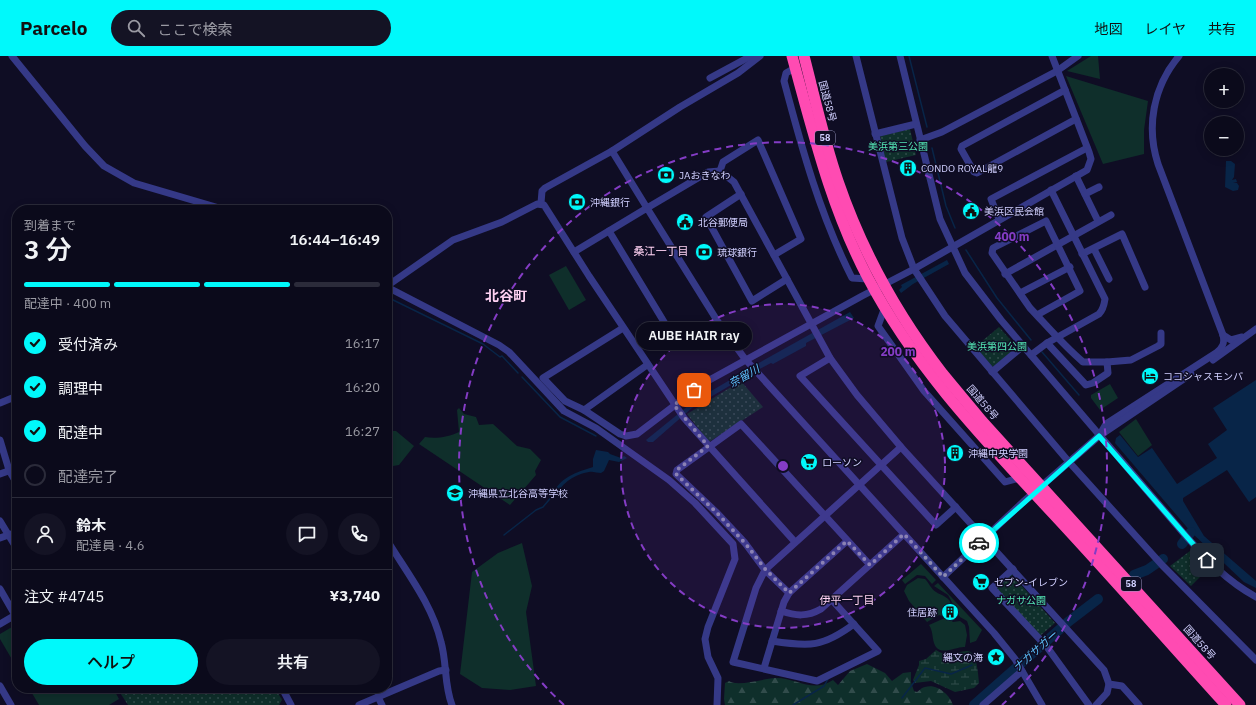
<!DOCTYPE html>
<html lang="ja">
<head>
<meta charset="utf-8">
<style>
	body { margin:0; font-family:"IBM Plex Sans","Noto Sans JP",sans-serif; background:#141324; color:#f1f3f6; height:100vh; display:flex; flex-direction:column; font-size:15px; white-space:nowrap }
	* { box-sizing:border-box; margin:0 }
	p { font-size:13px; color:#9a9aa3 }
	.icon { flex:none; width:22px; height:22px; fill:none; stroke:currentColor; stroke-width:2; stroke-linecap:round; stroke-linejoin:round }
	.map { position:relative; flex:1; overflow:hidden }
	.sheet { position:absolute; left:12px; top:149px; width:380px; height:488px; display:flex; flex-direction:column; background:#0b0a1b; border-radius:16px; box-shadow:0 2px 10px #0003,0 0 0 1px #2b2b3a }
	.sheet>* { flex:none }
	.buttons { position:absolute; left:1204px; top:12px; display:grid; gap:8px }
	.buttons a { display:grid; place-items:center; width:40px; height:40px; border-radius:50%; background:#0b0a1b; box-shadow:0 2px 10px #0003,0 0 0 1px #2b2b3a; font-size:20px }
	.pin { position:absolute; display:grid; place-items:center; width:34px; height:34px; color:#fff; margin:-17px; border-radius:8px; box-shadow:0 2px 6px #0006 }
	.courier { position:absolute; display:grid; place-items:center; width:40px; height:40px; margin:-20px; border:3px solid #00f9fb; border-radius:50%; background:#fff; color:#222; box-shadow:0 1px 5px #0007 }
	.bubble { position:absolute; height:28px; border-radius:14px; background:#0b0a1b; box-shadow:0 2px 10px #0003,0 0 0 1px #2b2b3a; font-size:13px; font-weight:600; line-height:28px; text-align:center }
	.head em { font-style:normal; font-weight:600 }
	.head div { display:flex; flex-direction:column-reverse }
	.head { display:flex; align-items:center; justify-content:space-between; height:68px; padding:0 12px }
	h1 { font-size:26px; font-weight:600; line-height:30px }
	.bar { display:grid; grid-template-columns:repeat(4,1fr); gap:6px 4px; align-content:center; height:48px; padding:0 12px }
	.bar i { height:5px; border-radius:3px; background:#2b2b3a }
	.bar .active { background:#00f9fb }
	.bar p { grid-column:span 4 }
	.line { display:flex; align-items:center; gap:10px; padding:0 12px; border-top:1px solid #2b2b3a }
	.line div { flex:1 }
	.round { display:grid; place-items:center; flex:none; width:42px; height:42px; border-radius:21px; background:#141324 }
	ol { padding:0 12px; list-style:none }
	li { display:flex; align-items:center; gap:12px; height:44px }
	li p { margin-inline-start:auto }
	li .icon { padding:4px; border-radius:50%; background:#00f9fb; color:#111; stroke-width:4 }
	li:last-child { color:#9a9aa3 }
	li i { width:22px; height:22px; border:2px solid #2b2b3a; border-radius:50% }
	.cta { display:flex; gap:8px; margin-top:auto; padding:8px 12px }
	.cta a { flex:1; height:46px; border-radius:24px; background:#00f9fb; color:#111; font-size:16px; font-weight:600; line-height:46px; text-align:center }
	.cta a+a { background:#141324; color:#f1f3f6 }
	header { display:flex; align-items:center; gap:24px; box-sizing:border-box; height:56px; padding:0 20px; background:#00f9fb; color:#111 }
	header strong { font-size:19px }
	nav { display:flex; gap:22px; margin-inline-start:auto; font-size:14px }
	.search { width:280px; height:36px; background:#141324; display:flex; align-items:center; gap:10px; box-sizing:border-box; padding:0 14px; border-radius:22px; color:#9a9aa3; font-size:15px }
	.map>svg:first-child { display:block }
	.grass { fill:#0f2f2b }
	.forest { fill:url(#forest-firs) }
	.wetland { fill:url(#wetland-marsh) }
	.park { fill:url(#park-dots) }
	.water { fill:#082548 }
	.lines { fill:none; stroke-linecap:round; stroke-linejoin:round }
	.stream { stroke:#082548; stroke-width:1.5 }
	.river { stroke:#082548; stroke-width:10 }
	.minor { stroke:#353987; stroke-width:7 }
	.highway { stroke:#ff4bb2; stroke-width:11 }
	.done { stroke:#8d8cb2; stroke-width:4; stroke-dasharray:0 7.2 }
	.route { stroke:#00f9fb; stroke-width:5 }
	.ring { fill:none; stroke:#843cc5; stroke-width:2; stroke-dasharray:7 5 }
	.labels { text-anchor:middle; stroke-width:3; stroke-linejoin:round; paint-order:stroke }
	.shield { fill:#0f0d24; stroke:#9796bd; stroke-width:1 }
	.shield-label { font-size:9px; font-weight:bold; fill:#d1d0ff }
	.street-label { font-size:10px; fill:#d1d0ff; stroke:#0f0d24 }
	.park-label { font-size:10px; fill:#54e7b5; stroke:#0f0d24 }
	.poi-label { font-size:10px; fill:#d1d0ff; stroke:#0f0d24; text-anchor:start }
	.neighbourhood-label { font-size:11px; fill:#ffd2f3; stroke:#0f0d24 }
	.water-label { font-size:11px; font-style:italic; fill:#5ec3ff; stroke:#0f0d24 }
	.district-label { font-size:14px; font-weight:bold; fill:#ffd2f3; stroke:#0f0d24 }
	.centre { fill:#843cc5; stroke:#0f0d24; stroke-width:2 }
	.ring-label { font-size:12px; text-anchor:middle; font-weight:bold; fill:#843cc5; stroke:#0f0d24; stroke-width:3; stroke-linejoin:round; paint-order:stroke }
</style>
</head>
<body>
<header>
<strong>Parcelo</strong>
<div class="search"><svg class="icon" aria-label="search" viewBox="0 0 24 24"><circle cx="10" cy="10" r="6"/><path d="M15 15l6 6"/></svg>ここで検索</div>
<nav><a>地図</a><a>レイヤ</a><a>共有</a></nav>
</header>
<div class="map">
<svg width="1256" height="649" viewBox="0 0 1256 649">
	<defs>
		<pattern id="forest-firs" width="22" height="20" patternUnits="userSpaceOnUse"><rect width="22" height="20" fill="#0f2f2b"/><path d="M5 1l3.5 6h-7zM16 11l3.5 6h-7z" fill="#314c4b"/></pattern>
		<pattern id="wetland-marsh" width="20" height="14" patternUnits="userSpaceOnUse"><rect width="20" height="14" fill="#0f2f2b"/><path d="M1 5h8M5 5V1M11 12h8M15 12V8" fill="none" stroke="#314c4b"/></pattern>
		<pattern id="park-dots" width="8" height="8" patternUnits="userSpaceOnUse"><rect width="8" height="8" fill="#0f2f2b"/><path d="M2 2h.1M6 6h.1" fill="none" stroke="#314c4b" stroke-width="1.8" stroke-linecap="round"/></pattern>
	</defs>
	<rect width="100%" height="100%" fill="#0f0d24"/>
	<!-- grass -->
	<g class="grass">
		<path d="M 1091,0 L 1098,0 L 1100,23 L 1067,15 Z"/>
		<path d="M 1066,20 L 1148,45 L 1144,74 L 1144,98 L 1103,108 Z"/>
		<path d="M 566,210 L 586,244 L 569,254 L 549,219 Z"/>
		<path d="M 1110,328 L 1118,342 L 1100,354 L 1091,342 L 1091,339 Z"/>
		<path d="M 459,352 L 464,358 L 476,361 L 479,369 L 493,368 L 517,390 L 530,393 L 541,404 L 535,415 L 536,419 L 510,449 L 419,388 L 425,381 C 435,383 449,381 459,376 L 457,354 Z"/>
		<path d="M 1136,363 L 1152,389 L 1138,400 L 1119,376 Z"/>
		<path d="M 390,375 L 396,375 L 414,390 L 399,409 L 387,411 L 387,383 Z"/>
		<path d="M 522,487 L 532,530 L 526,556 L 536,630 L 510,634 L 482,632 L 460,618 L 472,516 L 498,497 Z"/>
		<path d="M 921,508 L 936,524 L 932,528 L 925,520 L 917,519 L 905,528 L 902,524 Z"/>
		<path d="M 918,522 L 925,523 C 929,527 931,533 936,536 C 942,540 951,541 951,550 L 947,552 L 946,558 L 942,560 L 939,559 L 927,566 L 909,545 L 904,535 L 907,529 Z"/>
		<path d="M 938,527 L 982,574 L 976,585 L 970,587 L 969,571 L 967,565 L 960,561 L 948,539 L 934,530 Z"/>
		<path d="M 947,561 L 953,566 L 960,565 L 965,569 L 967,579 L 965,591 C 956,590 939,602 934,587 C 932,581 933,575 929,569 Z"/>
		<path d="M 17,568 L 17,612 L 0,583 L 0,578 Z"/>
		<path d="M 29,632 L 113,632 L 119,643 L 109,649 L 39,649 Z"/>
	</g>
	<!-- forest -->
	<path class="forest" d="M 867,608 L 885,617 L 892,625 L 903,617 L 911,616 L 911,626 L 914,635 L 917,636 C 919,635 922,631 925,631 C 937,627 950,639 953,649 L 725,649 L 724,643 L 725,627 L 729,625 C 737,631 762,623 775,622 C 795,621 813,638 833,624 L 838,629 L 850,615 Z"/>
	<!-- wetland -->
	<path class="wetland" d="M 936,594 C 959,610 975,570 979,627 L 974,632 L 955,636 L 931,625 L 915,627 L 913,624 L 919,609 L 919,605 L 926,603 Z"/>
	<!-- park -->
	<g class="park">
		<path d="M 910,73 L 916,99 L 886,106 L 880,80 Z"/>
		<path d="M 999,271 L 1017,291 L 993,311 L 975,291 Z"/>
		<path d="M 741,325 L 763,351 L 709,386 L 687,358 Z"/>
		<path d="M 1190,495 L 1208,513 L 1191,530 L 1170,510 Z"/>
		<path d="M 1011,518 L 1055,567 L 1040,580 L 997,533 L 997,531 Z"/>
		<path d="M 117,632 L 275,632 L 282,644 L 279,649 L 128,649 Z"/>
	</g>
	<!-- water -->
	<g class="water">
		<path d="M 1226,105 L 1231,105 L 1235,108 L 1234,121 L 1232,124 L 1236,123 L 1237,126 L 1233,126 L 1237,127 L 1239,130 L 1238,134 L 1233,135 L 1225,131 Z"/>
		<path d="M 947,204 L 949,208 L 913,228 L 901,237 L 899,234 L 902,231 L 901,229 Z"/>
		<path d="M 850,256 L 854,262 L 806,287 L 806,290 L 773,308 L 771,307 L 731,328 L 731,329 L 692,352 L 653,386 L 648,386 L 646,384 L 694,345 L 764,304 Z"/>
		<path d="M 1256,324 L 1256,441 L 1249,446 L 1227,414 L 1183,442 L 1183,445 L 1204,480 L 1256,525 L 1256,532 L 1244,526 L 1191,476 L 1115,387 L 1116,382 L 1120,379 L 1138,401 L 1152,392 L 1177,428 L 1217,402 L 1208,388 L 1227,374 L 1213,352 Z"/>
		<path d="M 596,394 L 608,396 L 610,398 L 621,402 L 624,400 L 627,402 L 619,406 L 609,404 L 604,415 L 601,417 C 597,417 593,415 589,416 C 576,418 561,427 557,439 L 553,439 C 558,422 577,416 593,411 L 593,403 Z"/>
	</g>
	<g class="lines">
		<!-- stream -->
		<g class="stream">
			<path d="M 909,0 L 927,71"/>
			<path d="M 932,92 L 946,150 L 955,172"/>
			<path d="M 966,194 L 997,242 L 1031,284"/>
			<path d="M 387,241 L 483,288 L 500,301 L 502,300 L 518,317"/>
			<path d="M 1042,296 L 1079,339"/>
			<path d="M 522,321 L 560,361 L 596,380"/>
			<path d="M 504,479 L 536,454 L 543,451 L 554,438"/>
			<path d="M 902,642 L 925,612 L 951,618 L 972,609"/>
			<path d="M 793,649 L 824,630 L 828,623"/>
		</g>
		<!-- river -->
		<g class="river">
			<path d="M 1182,488 L 1191,476"/>
			<path d="M 1134,519 L 1147,514 L 1163,503"/>
			<path d="M 974,649 L 1068,566 L 1098,543"/>
		</g>
		<!-- minor -->
		<g class="minor">
			<path d="M 12,0 L 85,90 L 104,110 L 134,127 L 226,154"/>
			<path d="M 856,0 L 902,182 L 914,213 L 945,260 L 1069,406 L 1162,509 L 1256,604"/>
			<path d="M 900,0 L 940,163 L 965,217 L 1001,264 L 1185,479 C 1207,504 1227,525 1256,541"/>
			<path d="M 795,12 L 786,17 L 784,25 C 802,93 820,159 852,222 L 868,223"/>
			<path d="M 710,22 L 751,0"/>
			<path d="M 1065,34 L 962,90 L 961,93 L 974,116 L 977,117 L 1076,63"/>
			<path d="M 875,78 L 916,68"/>
			<path d="M 920,84 L 942,76 L 1057,15 L 1078,0"/>
			<path d="M 612,95 L 647,152 L 708,116 L 720,115 L 734,126 L 830,302 L 857,339 L 901,391 L 1104,614 L 1109,628 L 1122,630 L 1139,649"/>
			<path d="M 720,115 L 723,106 L 758,84 L 801,183 L 774,199"/>
			<path d="M 1076,120 L 1098,165"/>
			<path d="M 741,138 L 706,161 L 752,245 L 787,223"/>
			<path d="M 1085,138 L 1099,131"/>
			<path d="M 541,147 L 542,135 L 545,132 L 612,95 L 680,51 L 738,17 L 760,0"/>
			<path d="M 999,163 L 991,143 L 1087,92"/>
			<path d="M 609,175 L 678,289 L 718,266"/>
			<path d="M 1094,193 L 1109,223"/>
			<path d="M 574,196 L 647,152 L 718,266 L 745,303 L 994,577 L 1015,603 L 1042,649"/>
			<path d="M 1082,198 L 1122,178 L 1145,231"/>
			<path d="M 1005,218 L 1111,159"/>
			<path d="M 387,230 L 453,184 L 502,166 L 537,148 L 544,149 L 589,220 L 684,362 L 795,486"/>
			<path d="M 387,231 L 499,289 L 509,296 L 564,355 L 596,372 L 669,424 L 695,447 L 733,488 L 735,503 L 708,571 L 705,583 L 708,601 L 718,622 L 717,649"/>
			<path d="M 1020,237 L 1070,211"/>
			<path d="M 885,251 L 878,270 L 924,335 L 1005,426 L 1019,422"/>
			<path d="M 1037,259 L 1080,235 L 1046,165 L 993,192 L 992,197 L 1030,252 C 1047,270 1064,290 1083,306 L 1107,306 L 1108,317 L 1093,327 L 1086,329 L 1047,287"/>
			<path d="M 623,272 L 543,322 L 565,345 L 584,354 L 620,378 L 626,380 L 637,378 L 704,327 L 862,240 L 914,213 L 1087,114 L 1091,103 L 1089,96 L 1052,0"/>
			<path d="M 1223,279 L 1231,284 L 1242,281"/>
			<path d="M 1031,299 L 1047,287 L 1099,258 C 1103,254 1104,250 1105,243 L 1051,134"/>
			<path d="M 830,302 L 800,320 L 936,469 L 956,451"/>
			<path d="M 1213,304 L 1256,273"/>
			<path d="M 1107,306 L 1131,304 L 1158,290 L 1161,288 L 1161,277"/>
			<path d="M 992,316 L 1023,290"/>
			<path d="M 0,347 L 17,340"/>
			<path d="M 584,354 L 647,309"/>
			<path d="M 1099,380 L 1106,368 L 1216,297 C 1223,292 1225,287 1223,279 L 1158,108 C 1146,71 1153,31 1179,0"/>
			<path d="M 0,384 L 9,414 L 17,428"/>
			<path d="M 0,418 L 17,412"/>
			<path d="M 0,465 L 17,493"/>
			<path d="M 0,482 L 17,476"/>
			<path d="M 387,484 C 407,517 432,548 441,586 C 447,607 444,629 452,649"/>
			<path d="M 1013,513 L 992,532 L 1047,591 L 1089,649"/>
			<path d="M 943,521 L 1023,446 L 1099,380 L 1191,318"/>
			<path d="M 0,533 L 15,559"/>
			<path d="M 789,537 L 765,514 L 745,487 L 716,456 L 676,418 L 677,414 L 741,368 L 870,509"/>
			<path d="M 832,544 L 878,595 L 817,625 L 733,606 L 756,532 L 765,514 L 901,391"/>
			<path d="M 781,555 C 796,560 807,561 821,553 L 904,478"/>
			<path d="M 0,568 L 17,558"/>
			<path d="M 772,585 C 810,591 823,591 854,568"/>
			<path d="M 764,612 L 784,546 L 789,537 L 847,485"/>
			<path d="M 0,630 L 11,649"/>
			<path d="M 282,632 L 291,649"/>
			<path d="M 378,641 L 382,649"/>
			<path d="M 359,649 L 439,615 L 446,614"/>
			<path d="M 983,649 L 1022,615"/>
			<path d="M 1096,649 L 1107,637 L 1109,628"/>
		</g>
		<!-- highway -->
		<g class="highway">
			<path d="M 792,0 C 813,76 831,152 868,222 C 913,308 979,378 1044,448 C 1106,514 1165,582 1226,649"/>
			<path d="M 804,0 C 815,42 824,85 838,125 C 862,195 898,260 943,318 C 956,334 969,349 982,365 L 1240,649"/>
		</g>
	</g>
	<g class="lines">
		<!-- done -->
		<path class="done" d="M 694,334 L 674,349 L 708,390 L 677,414 L 676,418 L 716,456 L 745,487 L 766,514 L 789,537 L 847,485 L 870,509 L 904,478 L 943,521 L 979,487"/>
		<!-- route -->
		<path class="route" d="M 979,487 L 1099,380 L 1207,504"/>
	</g>
	<!-- distance rings -->
	<circle cx="783" cy="410" r="162" fill="#843cc5" fill-opacity=".12"/>
	<g class="ring">
		<circle cx="783" cy="410" r="162"/>
		<path d="M564 649A324 324 0 1 1 1002 649"/>
	</g>
	<!-- icons -->
	<defs>
		<g id="building-disc" transform="scale(0.9)"><circle r="9.5" fill="#00f9fb" stroke="#0f0d24"/><path d="M-4-6H4V6H1V3H-1V6H-4ZM-2.5-4.3h1.7v1.8h-1.7ZM.8-4.3h1.7v1.8H.8ZM-2.5-1h1.7V.8h-1.7ZM.8-1h1.7V.8H.8Z" fill="#111"/></g>
		<g id="bank-disc" transform="scale(0.9)"><circle r="9.5" fill="#00f9fb" stroke="#0f0d24"/><path d="M-6-4H6V4H-6ZM0-2.3a2.3 2.3 0 1 0 0 4.6a2.3 2.3 0 1 0 0-4.6Z" fill="#111"/></g>
		<g id="civic-disc" transform="scale(0.9)"><circle r="9.5" fill="#00f9fb" stroke="#0f0d24"/><path d="M-.6-6.5H3V-4.5H.6V-3L4-1V1h2V6H-6V1h2V-1L-.6-3ZM-1.2 2.5V6h2.4V2.5Z" fill="#111"/></g>
		<g id="hotel-disc" transform="scale(0.9)"><circle r="9.5" fill="#00f9fb" stroke="#0f0d24"/><path d="M-6-4.5h1.5V1H6V5H4.5V3h-9V5H-6ZM-4 0a1.8 1.8 0 1 1 3.6 0ZM.5 0V-2.5h3Q6-2.5 6 0Z" fill="#111"/></g>
		<g id="supermarket-disc" transform="scale(0.9)"><circle r="9.5" fill="#00f9fb" stroke="#0f0d24"/><path d="M-6-5.5h2.5l.6 2H6L4.5 2H-2.5L-4.4-4H-6ZM-1.5 3.2a1.3 1.3 0 1 0 .1 0ZM3 3.2a1.3 1.3 0 1 0 .1 0Z" fill="#111"/></g>
		<g id="school-disc" transform="scale(0.9)"><circle r="9.5" fill="#00f9fb" stroke="#0f0d24"/><path d="M0-5L7-2L0 1L-7-2ZM-4 1L0 2.5L4 1V4Q0 6-4 4Z" fill="#111"/></g>
		<g id="sight-disc" transform="scale(0.9)"><circle r="9.5" fill="#00f9fb" stroke="#0f0d24"/><path d="M0-6L1.8-2.2L6-1.7L2.9 1.2L3.7 5.4L0 3.3L-3.7 5.4L-2.9 1.2L-6-1.7L-1.8-2.2Z" fill="#111"/></g>
	</defs>
	<g fill-rule="evenodd">
		<use href="#building-disc" x="908" y="112"/>
		<use href="#bank-disc" x="666" y="119"/>
		<use href="#bank-disc" x="577" y="146"/>
		<use href="#civic-disc" x="971" y="155"/>
		<use href="#civic-disc" x="685" y="166"/>
		<use href="#bank-disc" x="704" y="196"/>
		<use href="#hotel-disc" x="1150" y="320"/>
		<use href="#building-disc" x="955" y="397"/>
		<use href="#supermarket-disc" x="809" y="406"/>
		<use href="#school-disc" x="455" y="437"/>
		<use href="#supermarket-disc" x="981" y="526"/>
		<use href="#building-disc" x="950" y="556"/>
		<use href="#sight-disc" x="996" y="601"/>
	</g>
	<g class="labels">
		<!-- shield labels -->
		<g class="shield">
			<rect x="815" y="75" width="20" height="14" rx="3"/>
			<rect x="1121" y="521" width="20" height="14" rx="3"/>
		</g>
		<g class="shield-label">
			<text x="825" y="85">58</text>
			<text x="1131" y="531">58</text>
		</g>
		<!-- street labels -->
		<g class="street-label">
			<text transform="translate(828 45) rotate(75)" y="4">国道58号</text>
			<text transform="translate(983 346) rotate(49)" y="4">国道58号</text>
			<text transform="translate(1200 586) rotate(48)" y="4">国道58号</text>
		</g>
		<!-- park labels -->
		<g class="park-label">
			<text x="898" y="94">美浜第三公園</text>
			<text x="997" y="294">美浜第四公園</text>
			<text x="1021" y="548">ナガサ公園</text>
		</g>
		<!-- poi labels -->
		<g class="poi-label">
			<text x="921" y="116">CONDO ROYAL龍9</text>
			<text x="679" y="123">JAおきなわ</text>
			<text x="590" y="150">沖縄銀行</text>
			<text x="984" y="159">美浜区民会館</text>
			<text x="698" y="170">北谷郵便局</text>
			<text x="717" y="200">琉球銀行</text>
			<text x="1163" y="324">ココシャスモンパ</text>
			<text x="968" y="401">沖縄中央学園</text>
			<text x="822" y="410">ローソン</text>
			<text x="468" y="441">沖縄県立北谷高等学校</text>
			<text x="994" y="530">セブン-イレブン</text>
			<text x="937" y="560" text-anchor="end">住居跡</text>
			<text x="983" y="605" text-anchor="end">縄文の海</text>
		</g>
		<!-- neighbourhood labels -->
		<g class="neighbourhood-label">
			<text x="661" y="199">桑江一丁目</text>
			<text x="847" y="548">伊平一丁目</text>
		</g>
		<!-- water labels -->
		<g class="water-label">
			<text transform="translate(744 320) rotate(-29)" y="4">奈留川</text>
			<text transform="translate(1035 595) rotate(-42)" y="4">ナガサガー</text>
		</g>
		<!-- district labels -->
		<g class="district-label">
			<text x="506" y="245">北谷町</text>
		</g>
	</g>
	<circle cx="783" cy="410" r="6" class="centre"/>
	<g class="ring-label">
		<text x="1012" y="185">400 m</text>
		<text x="898" y="300">200 m</text>
	</g>
</svg>
<div class="buttons">
<a>+</a>
<a>−</a>
</div>
<div class="pin" style="left:694px;top:334px;background:#ea580c"><svg class="icon" aria-label="bag" viewBox="0 0 24 24"><path d="M5 8h14l-1 12H6zM9 8a3 3 0 0 1 6 0"/></svg></div>
<div class="pin" style="left:1207px;top:504px;background:#1f2937"><svg class="icon" aria-label="home" viewBox="0 0 24 24"><path d="M3 11l9-7 9 7M6 9v11h12V9"/></svg></div>
<div class="courier" style="left:979px;top:487px"><svg class="icon" aria-label="car" viewBox="0 0 24 24"><path d="M5 17H2v-5l4-1 3-4h7l3 4 3 1v5h-3M9 17h6M6 11h13"/><circle cx="7" cy="17" r="2"/><circle cx="17" cy="17" r="2"/></svg></div>
<div class="bubble" style="left:636px;top:266px;width:116px">AUBE HAIR ray</div>
<section class="sheet">
<div class="head"><div><h1>3 分</h1><p>到着まで</p></div><em>16:44–16:49</em></div>
<div class="bar"><i class="active"></i><i class="active"></i><i class="active"></i><i></i><p>配達中 · 400 m</p></div>
<ol>
<li><svg class="icon" aria-label="check" viewBox="0 0 24 24"><path d="M5 12l5 5 9-10"/></svg>受付済み<p>16:17</p></li>
<li><svg class="icon" aria-label="check" viewBox="0 0 24 24"><path d="M5 12l5 5 9-10"/></svg>調理中<p>16:20</p></li>
<li><svg class="icon" aria-label="check" viewBox="0 0 24 24"><path d="M5 12l5 5 9-10"/></svg>配達中<p>16:27</p></li>
<li><i></i>配達完了</li>
</ol>
<div class="line" style="height:72px"><a class="round"><svg class="icon" aria-label="person" viewBox="0 0 24 24"><circle cx="12" cy="8" r="4"/><path d="M4 21q1-7 8-7t8 7"/></svg></a><div><b>鈴木</b><p>配達員 · 4.6</p></div><a class="round"><svg class="icon" aria-label="chat" viewBox="0 0 24 24"><path d="M4 5h16v11H9l-5 4z"/></svg></a><a class="round"><svg class="icon" aria-label="phone" viewBox="0 0 24 24"><path d="M5 4h4l2 5-3 2q2 4 5 5l2-3 5 2v4C11 20 4 13 5 4z"/></svg></a></div>
<div class="line" style="height:52px"><div>注文 #4745</div><b>¥3,740</b></div>
<div class="cta"><a>ヘルプ</a><a>共有</a></div>
</section>
</div>
</body>
</html>
